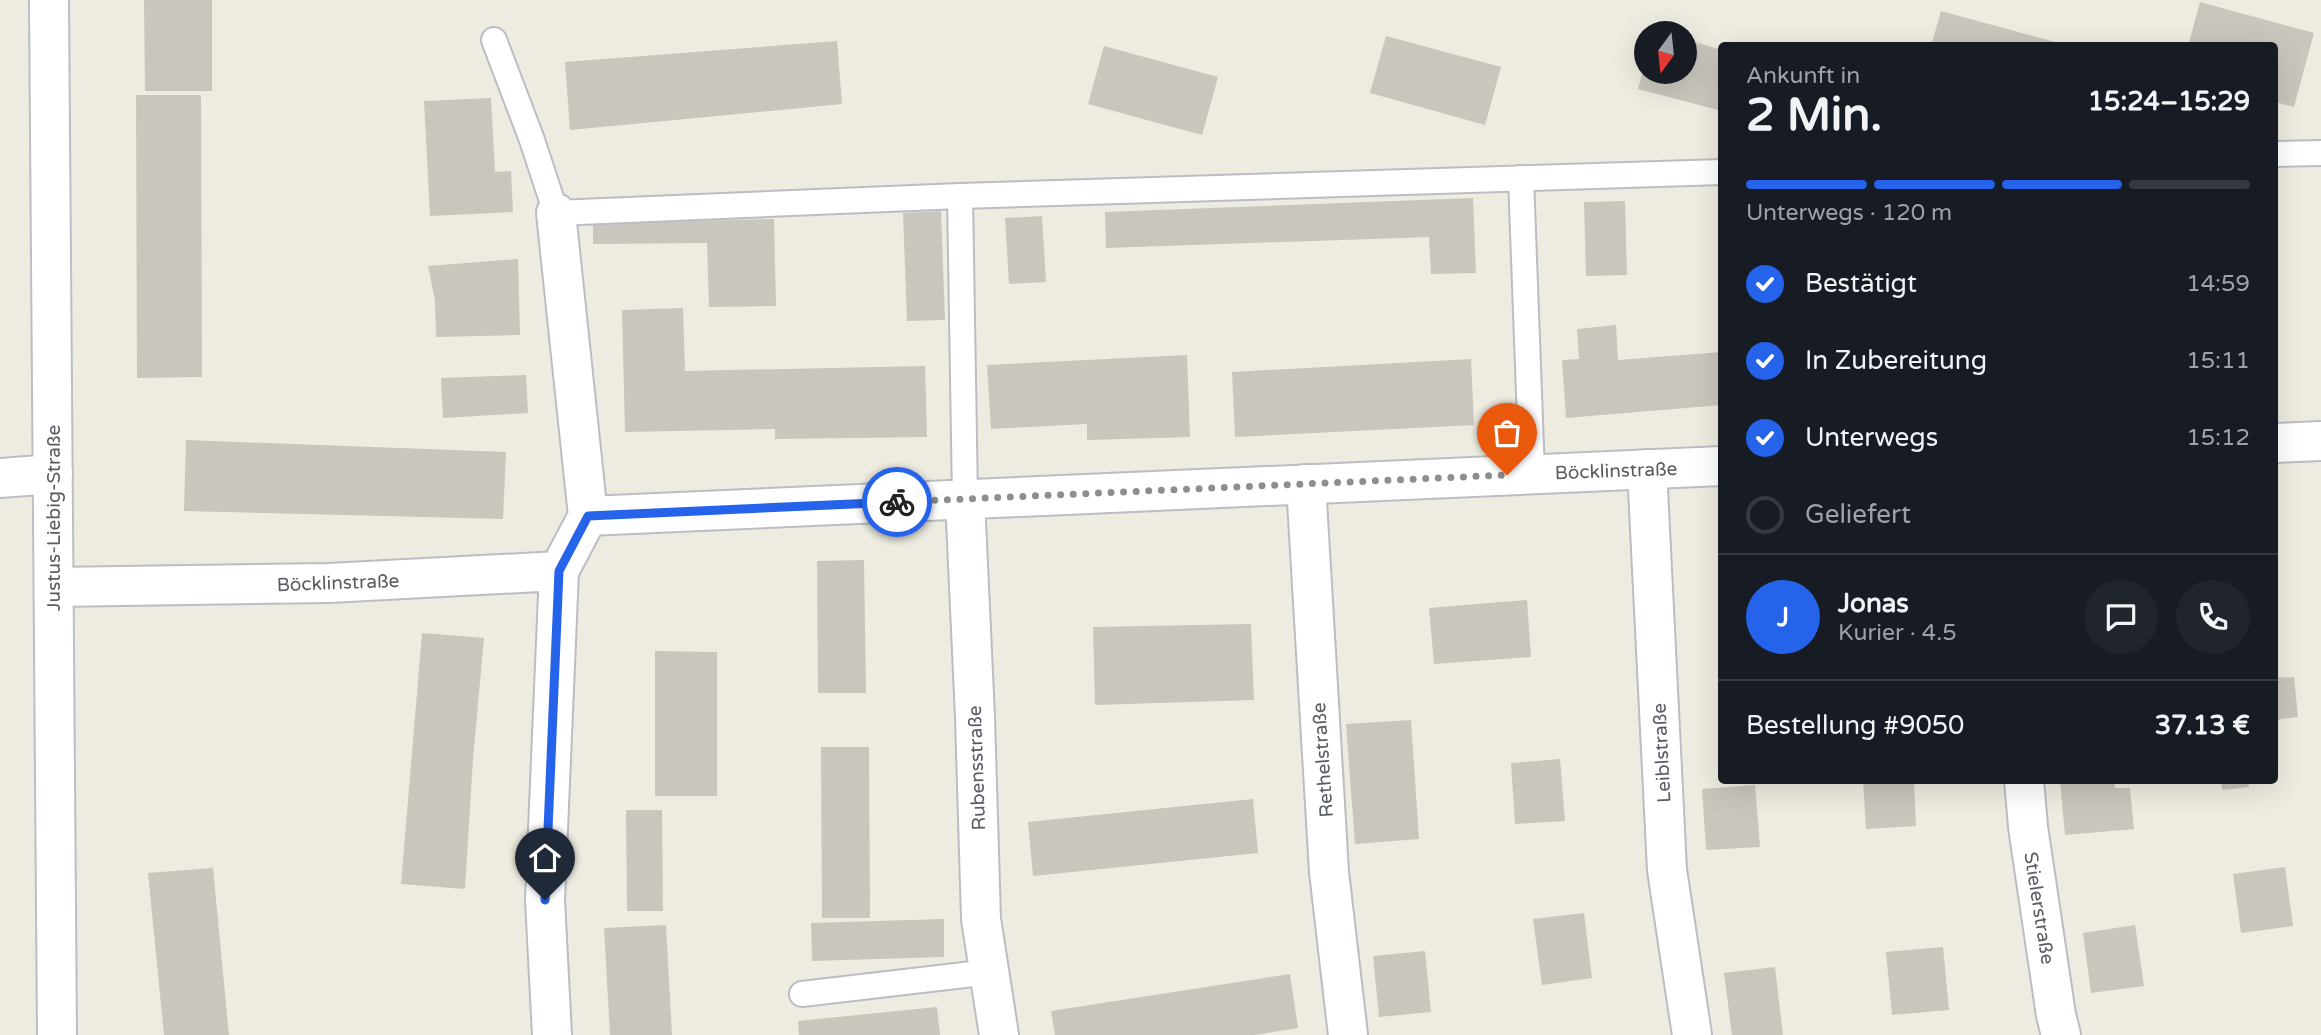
<!DOCTYPE html>
<html lang="de">
<head>
<meta charset="utf-8">
<style>
	body { margin:0; font-family:"Varela Round",sans-serif; background:#20242c; color:#f1f3f6; height:100vh; display:flex; flex-direction:column; font-size:26px; white-space:nowrap }
	* { box-sizing:border-box; margin:0 }
	p { font-size:23px; color:#9ea1a6 }
	.icon { flex:none; width:38px; height:38px; fill:none; stroke:currentColor; stroke-width:2; stroke-linecap:round; stroke-linejoin:round }
	.map { position:relative; flex:1; overflow:hidden }
	.details { position:absolute; left:1718px; top:42px; width:560px; height:742px; display:flex; flex-direction:column; background:#171b24; border-radius:7px; box-shadow:0 7px 28px #0002 }
	.details>* { flex:none }
	.needle { width:46px; rotate:195deg }
	.buttons { position:absolute; left:1634px; top:21px; display:grid; gap:14px }
	.buttons a { display:grid; place-items:center; width:63px; height:63px; border-radius:50%; background:#171b24; box-shadow:0 7px 28px #0002; font-size:35px }
	.pin { position:absolute; display:grid; place-items:center; width:60px; height:60px; color:#fff; margin:-72px -30px; border-radius:50% 50% 50% 0; rotate:-45deg; box-shadow:0 0 7px #0007 }
	.pin .icon { rotate:45deg }
	.courier { position:absolute; display:grid; place-items:center; width:70px; height:70px; margin:-35px; border:5px solid #2563eb; border-radius:50%; background:#fff; color:#222; box-shadow:0 2px 9px #0007 }
	.summary em { font-style:normal; font-weight:800 }
	.summary div { display:flex; flex-direction:column-reverse }
	.summary { display:flex; align-items:center; justify-content:space-between; height:119px; padding:0 28px }
	h1 { font-size:46px; font-weight:800; line-height:52px }
	.bar { display:grid; grid-template-columns:repeat(4,1fr); gap:10px 7px; align-content:center; height:84px; padding:0 28px }
	.bar i { height:9px; border-radius:5px; background:#363941 }
	.bar .active { background:#2563eb }
	.bar p { grid-column:span 4 }
	.line { display:flex; align-items:center; gap:18px; padding:0 28px; border-top:2px solid #363941 }
	.line div { flex:1 }
	.round { display:grid; place-items:center; flex:none; width:74px; height:74px; border-radius:37px; background:#20242c }
	ol { padding:0 28px; list-style:none }
	li { display:flex; align-items:center; gap:21px; height:77px }
	li p { margin-inline-start:auto }
	li .icon { padding:7px; border-radius:50%; background:#2563eb; color:#fff; stroke-width:4 }
	li:last-child { color:#9ea1a6 }
	li i { width:38px; height:38px; border:4px solid #363941; border-radius:50% }
	.map>svg:first-child { display:block }
	.building { fill:#c9c6bd }
	.lines { fill:none; stroke-linecap:round; stroke-linejoin:round }
	.service-casing { stroke:#bbbdc4; stroke-width:28 }
	.minor-casing { stroke:#bbbdc4; stroke-width:42 }
	.secondary-casing { stroke:#bbbec6; stroke-width:42 }
	.service { stroke:#fff; stroke-width:24 }
	.minor { stroke:#fff; stroke-width:38 }
	.secondary { stroke:#fff; stroke-width:38 }
	.done { stroke:#8d8f8f; stroke-width:7; stroke-dasharray:0 12.6 }
	.route { stroke:#2563eb; stroke-width:9 }
	.labels { text-anchor:middle; stroke-width:5; stroke-linejoin:round; paint-order:stroke }
	.street-label { font-size:19px; fill:#595d63; stroke:#fff }
</style>
</head>
<body>
<div class="map">
<svg width="2321" height="1035" viewBox="0 0 2321 1035">
	<rect width="100%" height="100%" fill="#eeece0"/>
	<!-- building -->
	<g class="building">
		<path d="M 144,0 L 212,0 L 212,91 L 145,91 Z"/>
		<path d="M 2200,2 L 2314,33 L 2294,107 L 2275,102 L 2275,46 L 2188,46 Z"/>
		<path d="M 1941,11 L 2055,42 L 2054,46 L 1931,46 Z"/>
		<path d="M 1386,36 L 1501,67 L 1485,125 L 1370,93 Z"/>
		<path d="M 1685,39 L 1722,50 L 1722,111 L 1638,89 L 1646,60 L 1647,72 L 1685,72 Z"/>
		<path d="M 837,41 L 842,104 L 570,130 L 565,62 Z"/>
		<path d="M 1104,46 L 1218,77 L 1202,135 L 1088,104 Z"/>
		<path d="M 136,95 L 201,95 L 202,377 L 137,378 Z"/>
		<path d="M 491,98 L 495,172 L 511,171 L 513,212 L 430,216 L 424,101 Z"/>
		<path d="M 1473,198 L 1476,273 L 1431,274 L 1429,237 L 1106,248 L 1105,212 Z"/>
		<path d="M 1625,201 L 1627,275 L 1586,276 L 1584,202 Z"/>
		<path d="M 941,211 L 945,320 L 907,321 L 903,213 Z"/>
		<path d="M 1042,216 L 1046,282 L 1009,284 L 1005,218 Z"/>
		<path d="M 774,219 L 776,306 L 709,307 L 707,243 L 593,244 L 593,223 Z"/>
		<path d="M 518,259 L 520,335 L 436,337 L 435,300 L 428,266 Z"/>
		<path d="M 683,308 L 685,371 L 925,366 L 927,437 L 775,439 L 775,429 L 625,432 L 622,310 Z"/>
		<path d="M 1616,325 L 1618,360 L 1722,352 L 1722,405 L 1566,418 L 1562,360 L 1579,359 L 1577,329 Z"/>
		<path d="M 1187,355 L 1190,437 L 1087,440 L 1087,424 L 991,429 L 987,365 Z"/>
		<path d="M 1471,359 L 1474,425 L 1235,437 L 1232,372 Z"/>
		<path d="M 526,375 L 528,413 L 443,418 L 441,378 Z"/>
		<path d="M 186,440 L 506,452 L 503,519 L 184,511 Z"/>
		<path d="M 864,560 L 866,693 L 818,693 L 817,561 Z"/>
		<path d="M 1527,600 L 1531,657 L 1434,664 L 1429,608 Z"/>
		<path d="M 1251,624 L 1254,700 L 1095,705 L 1093,627 Z"/>
		<path d="M 422,633 L 484,638 L 473,759 L 465,889 L 401,884 Z"/>
		<path d="M 655,651 L 717,652 L 717,796 L 655,796 Z"/>
		<path d="M 2294,677 L 2298,717 L 2275,720 L 2275,678 Z"/>
		<path d="M 1411,720 L 1419,839 L 1355,844 L 1346,724 Z"/>
		<path d="M 821,747 L 869,747 L 870,918 L 822,918 Z"/>
		<path d="M 1560,759 L 1565,821 L 1515,824 L 1511,763 Z"/>
		<path d="M 1863,780 L 1914,780 L 1916,826 L 1866,829 Z"/>
		<path d="M 2060,780 L 2114,780 L 2115,788 L 2130,788 L 2134,829 L 2065,835 Z"/>
		<path d="M 2221,780 L 2248,780 L 2249,787 L 2222,790 Z"/>
		<path d="M 1755,785 L 1760,847 L 1706,850 L 1702,789 Z"/>
		<path d="M 1253,799 L 1258,853 L 1033,876 L 1028,822 Z"/>
		<path d="M 626,810 L 662,810 L 663,911 L 627,911 Z"/>
		<path d="M 2285,867 L 2293,926 L 2241,933 L 2233,874 Z"/>
		<path d="M 213,868 L 229,1035 L 164,1035 L 148,873 Z"/>
		<path d="M 1584,913 L 1592,978 L 1542,985 L 1533,919 Z"/>
		<path d="M 944,919 L 944,957 L 812,961 L 811,923 Z"/>
		<path d="M 666,925 L 672,1035 L 610,1035 L 604,928 Z"/>
		<path d="M 2135,925 L 2144,986 L 2091,993 L 2083,933 Z"/>
		<path d="M 1943,947 L 1949,1010 L 1892,1015 L 1886,952 Z"/>
		<path d="M 1425,951 L 1431,1012 L 1379,1017 L 1373,956 Z"/>
		<path d="M 1775,967 L 1783,1035 L 1732,1035 L 1724,973 Z"/>
		<path d="M 1290,974 L 1298,1028 L 1255,1035 L 1055,1035 L 1051,1011 Z"/>
		<path d="M 937,1007 L 940,1035 L 799,1035 L 798,1021 Z"/>
	</g>
	<g class="lines">
		<!-- service casing -->
		<g class="service-casing">
			<g id="service">
				<path d="M 494,40 L 532,140 L 556,213 L 960,196 L 1722,172"/>
				<path d="M 2275,154 L 2321,153"/>
				<path d="M 1521,178 L 1532,474"/>
				<path d="M 960,196 L 965,499"/>
				<path d="M 802,994 L 990,972"/>
			</g>
		</g>
		<!-- minor casing -->
		<g class="minor-casing">
			<g id="minor">
				<path d="M 2275,443 L 2321,441"/>
				<path d="M 1647,469 L 1667,870 L 1692,1035"/>
				<path d="M 0,478 L 53,474"/>
				<path d="M 1306,484 L 1329,872 L 1348,1035"/>
				<path d="M 965,499 L 975,717 L 981,919 L 999,1035"/>
				<path d="M 588,516 L 1722,466"/>
				<path d="M 54,587 L 329,583 L 559,571 L 588,516 L 556,213"/>
				<path d="M 2024,780 L 2028,827 L 2056,1015 L 2061,1035"/>
				<path d="M 552,1035 L 545,900 L 559,571"/>
			</g>
		</g>
		<!-- secondary casing -->
		<g class="secondary-casing">
			<path id="secondary" d="M 49,0 L 57,1035"/>
		</g>
		<!-- service -->
		<use href="#service" class="service"/>
		<!-- minor -->
		<use href="#minor" class="minor"/>
		<!-- secondary -->
		<use href="#secondary" class="secondary"/>
	</g>
	<g class="lines">
		<!-- done -->
		<path class="done" d="M 897,502 L 1507,475"/>
		<!-- route -->
		<path class="route" d="M 545,900 L 559,571 L 588,516 L 897,502"/>
	</g>
	<g class="labels">
		<!-- street labels -->
		<g class="street-label">
			<text transform="translate(1616 470) rotate(-2)" y="7">Böcklinstraße</text>
			<text transform="translate(53 518) rotate(-90)" y="7">Justus-Liebig-Straße</text>
			<text transform="translate(338 582) rotate(-2)" y="7">Böcklinstraße</text>
			<text transform="translate(1661 753) rotate(-93)" y="7">Leiblstraße</text>
			<text transform="translate(1322 760) rotate(-94)" y="7">Rethelstraße</text>
			<text transform="translate(976 768) rotate(-92)" y="7">Rubensstraße</text>
			<text transform="translate(2040 908) rotate(81)" y="7">Stielerstraße</text>
		</g>
	</g>
</svg>
<div class="buttons">
<a><svg class="needle" viewBox="-14 -14 28 28"><path d="M0-13l5 13h-10z" fill="#e53935"/><path d="M0 13l5-13h-10z" fill="#9ea1a6"/></svg></a>
</div>
<div class="pin" style="left:1507px;top:475px;background:#ea580c"><svg class="icon" aria-label="bag" viewBox="0 0 24 24"><path d="M5 8h14l-1 12H6zM9 8a3 3 0 0 1 6 0"/></svg></div>
<div class="pin" style="left:545px;top:900px;background:#1f2937"><svg class="icon" aria-label="home" viewBox="0 0 24 24"><path d="M3 11l9-7 9 7M6 9v11h12V9"/></svg></div>
<div class="courier" style="left:897px;top:502px"><svg class="icon" aria-label="bike" viewBox="0 0 24 24"><circle cx="6" cy="16" r="4"/><circle cx="18" cy="16" r="4"/><path d="M6 16l4-8h5l3 8M10 8l3 8H6M13 5h3"/></svg></div>
<section class="details">
<div class="summary"><div><h1>2 Min.</h1><p>Ankunft in</p></div><em>15:24–15:29</em></div>
<div class="bar"><i class="active"></i><i class="active"></i><i class="active"></i><i></i><p>Unterwegs · 120 m</p></div>
<ol>
<li><svg class="icon" aria-label="check" viewBox="0 0 24 24"><path d="M5 12l5 5 9-10"/></svg>Bestätigt<p>14:59</p></li>
<li><svg class="icon" aria-label="check" viewBox="0 0 24 24"><path d="M5 12l5 5 9-10"/></svg>In Zubereitung<p>15:11</p></li>
<li><svg class="icon" aria-label="check" viewBox="0 0 24 24"><path d="M5 12l5 5 9-10"/></svg>Unterwegs<p>15:12</p></li>
<li><i></i>Geliefert</li>
</ol>
<div class="line" style="height:126px"><b class="round" style="background:#2563eb;color:#fff">J</b><div><b>Jonas</b><p>Kurier · 4.5</p></div><a class="round"><svg class="icon" aria-label="chat" viewBox="0 0 24 24"><path d="M4 5h16v11H9l-5 4z"/></svg></a><a class="round"><svg class="icon" aria-label="phone" viewBox="0 0 24 24"><path d="M5 4h4l2 5-3 2q2 4 5 5l2-3 5 2v4C11 20 4 13 5 4z"/></svg></a></div>
<div class="line" style="height:91px"><div>Bestellung #9050</div><b>37.13 €</b></div>
</section>
</div>
</body>
</html>
